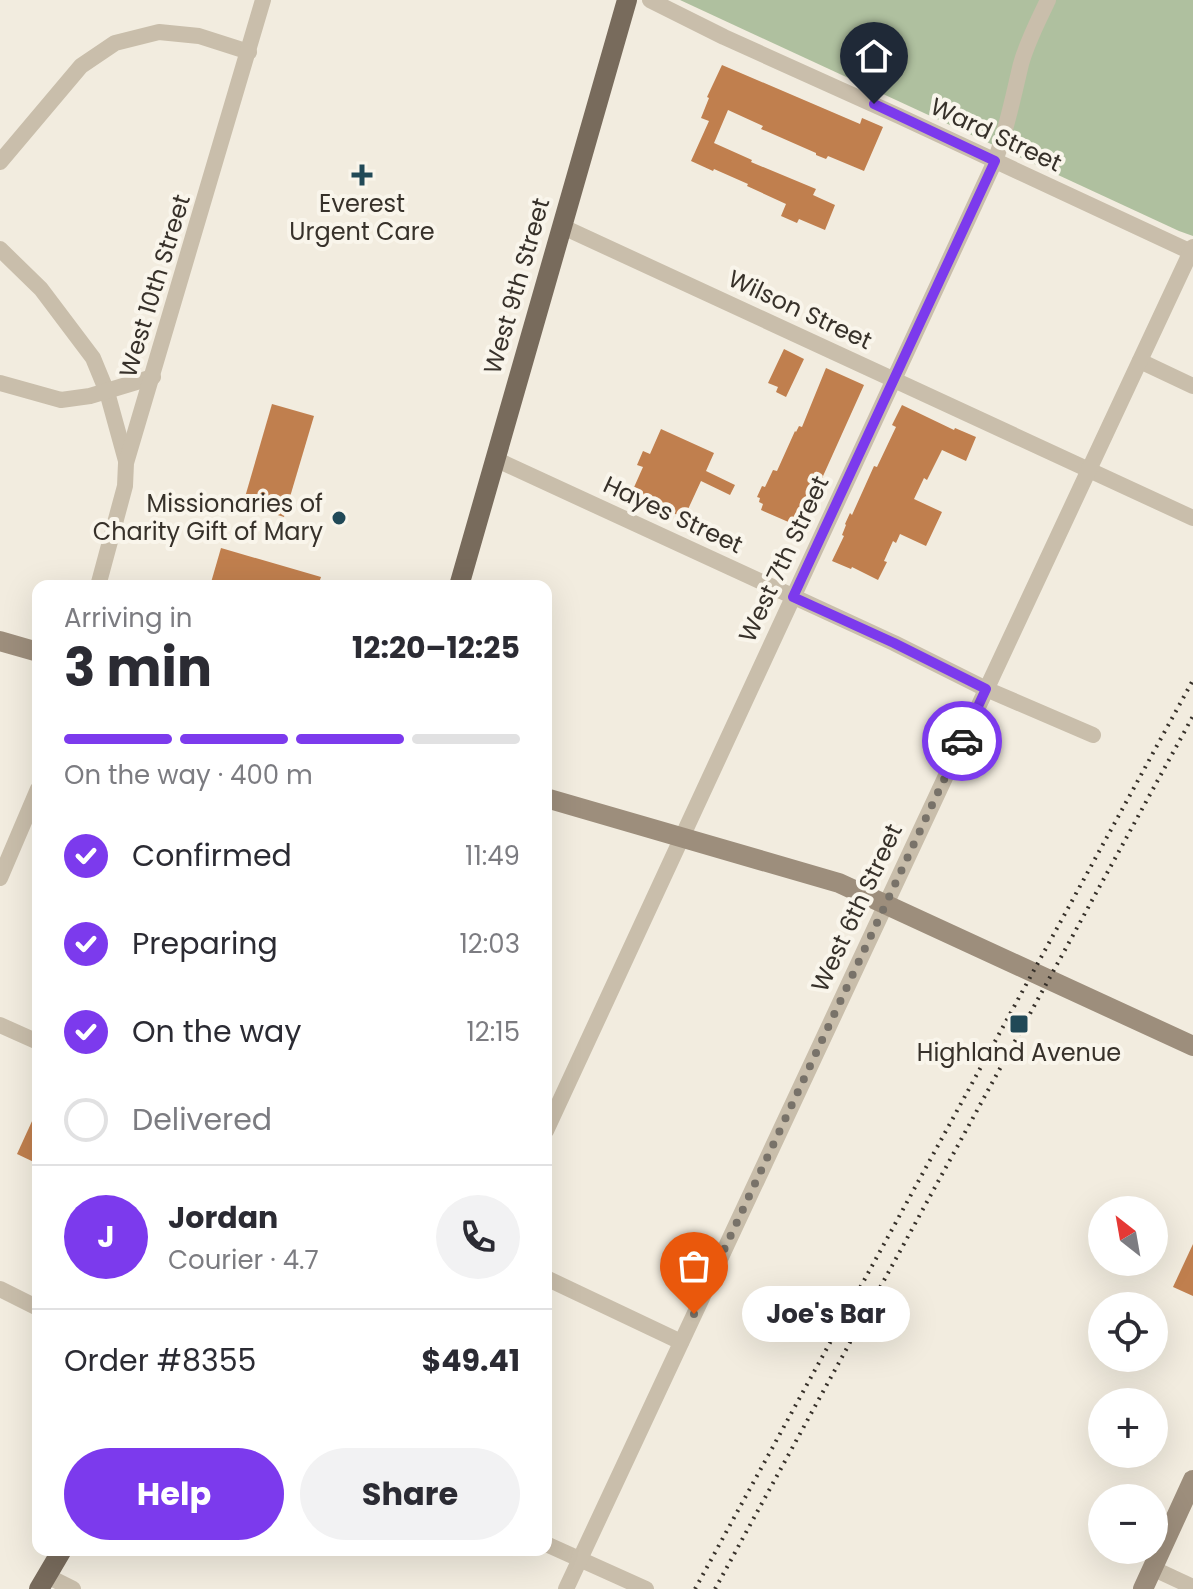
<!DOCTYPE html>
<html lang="en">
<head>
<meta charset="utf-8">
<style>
	body { margin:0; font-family:Poppins,sans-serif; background:#f2f2f3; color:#2b2b33; height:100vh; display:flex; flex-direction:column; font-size:30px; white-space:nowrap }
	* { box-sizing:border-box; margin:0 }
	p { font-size:26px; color:#7c7c81 }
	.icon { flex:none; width:44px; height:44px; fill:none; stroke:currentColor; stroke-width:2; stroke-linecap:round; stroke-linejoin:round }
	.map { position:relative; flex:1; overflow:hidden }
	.panel { position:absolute; left:32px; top:580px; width:520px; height:976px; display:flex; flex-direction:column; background:#fff; border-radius:16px; box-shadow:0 8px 32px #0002 }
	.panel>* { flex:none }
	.needle { width:52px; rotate:329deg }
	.controls { position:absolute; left:1088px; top:1196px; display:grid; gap:16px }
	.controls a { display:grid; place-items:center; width:80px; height:80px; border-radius:50%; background:#fff; box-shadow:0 8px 32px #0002; font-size:40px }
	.pin { position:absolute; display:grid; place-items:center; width:68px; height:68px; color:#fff; margin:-82px -34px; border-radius:50% 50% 50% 0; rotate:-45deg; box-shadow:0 0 8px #0007 }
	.pin .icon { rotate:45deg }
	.courier { position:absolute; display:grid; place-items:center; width:80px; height:80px; margin:-40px; border:6px solid #7c3aed; border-radius:50%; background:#fff; color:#222; box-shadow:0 2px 10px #0007 }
	.bubble { position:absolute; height:56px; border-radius:28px; background:#fff; box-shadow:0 8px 32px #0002; font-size:26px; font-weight:700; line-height:56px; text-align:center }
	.summary em { font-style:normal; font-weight:700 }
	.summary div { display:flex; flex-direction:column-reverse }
	.summary { display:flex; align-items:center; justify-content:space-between; height:136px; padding:0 32px }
	h1 { font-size:52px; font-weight:700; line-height:60px }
	.bar { display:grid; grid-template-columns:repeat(4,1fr); gap:12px 8px; align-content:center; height:96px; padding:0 32px }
	.bar i { height:10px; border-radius:6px; background:#e1e1e2 }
	.bar .on { background:#7c3aed }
	.bar p { grid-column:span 4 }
	.line { display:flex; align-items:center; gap:20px; padding:0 32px; border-top:2px solid #e1e1e2 }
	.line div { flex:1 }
	.round { display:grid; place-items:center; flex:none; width:84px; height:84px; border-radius:42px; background:#f2f2f3 }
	ol { padding:0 32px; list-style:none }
	li { display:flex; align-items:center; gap:24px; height:88px }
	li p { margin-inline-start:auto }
	li .icon { padding:8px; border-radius:50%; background:#7c3aed; color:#fff; stroke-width:4 }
	li:last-child { color:#7c7c81 }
	li i { width:44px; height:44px; border:4px solid #e1e1e2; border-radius:50% }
	.button { display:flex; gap:16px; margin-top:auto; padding:16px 32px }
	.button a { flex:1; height:92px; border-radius:48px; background:#7c3aed; color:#fff; font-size:32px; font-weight:700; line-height:92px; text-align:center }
	.button a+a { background:#f2f2f3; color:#2b2b33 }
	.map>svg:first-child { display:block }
	.green { fill:#afc09f }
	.building { fill:#c07f4e }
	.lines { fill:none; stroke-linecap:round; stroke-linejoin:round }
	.street { stroke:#c9beab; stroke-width:16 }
	.secondary { stroke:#9d8e7c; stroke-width:20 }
	.primary { stroke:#786b5c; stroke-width:20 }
	.rail { stroke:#37312a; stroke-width:4; stroke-dasharray:2 6; stroke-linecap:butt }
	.done { stroke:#787269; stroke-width:8; stroke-dasharray:0 14.4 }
	.route { stroke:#7c3aed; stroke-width:10 }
	.poi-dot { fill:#214957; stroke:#f9f5eb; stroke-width:3 }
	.labels { text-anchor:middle; stroke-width:8; stroke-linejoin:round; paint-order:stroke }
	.street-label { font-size:24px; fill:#37312a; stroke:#f9f5eb }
	.poi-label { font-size:24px; fill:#37312a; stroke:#f9f5eb }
</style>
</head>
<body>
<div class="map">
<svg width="1193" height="1589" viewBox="0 0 1193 1589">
	<rect width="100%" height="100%" fill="#f2ecdf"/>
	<!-- green -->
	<path class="green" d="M 680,0 L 1193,0 L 1193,236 L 1179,231 Z"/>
	<!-- building -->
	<g class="building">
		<path d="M 722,65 L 860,124 L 862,118 L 883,127 L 864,171 L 828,156 L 826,159 L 816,155 L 816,153 L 766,131 L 761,129 L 763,126 L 728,110 L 714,143 L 752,160 L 751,162 L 816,189 L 813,195 L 835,205 L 825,230 L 799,219 L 797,223 L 781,216 L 786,204 L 747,186 L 748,184 L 714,169 L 713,171 L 691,161 L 709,121 L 701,118 L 709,98 L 707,97 Z"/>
		<path d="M 784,349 L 804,359 L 786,397 L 776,392 L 778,387 L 768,383 Z"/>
		<path d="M 826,368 L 864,385 L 801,525 L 794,522 L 793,524 L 761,510 L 763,504 L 759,502 L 760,498 L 757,497 L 762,486 L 765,487 L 773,470 L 777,471 L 795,431 L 796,432 L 799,426 L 802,427 Z"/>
		<path d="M 272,404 L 314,416 L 284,517 L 243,504 Z"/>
		<path d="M 902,405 L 954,430 L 955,428 L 976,437 L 966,461 L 942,450 L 927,480 L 924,478 L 914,499 L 942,512 L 926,546 L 900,534 L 896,543 L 893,541 L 884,561 L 887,562 L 878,580 L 852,567 L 851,569 L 832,561 L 844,536 L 842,535 L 846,525 L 845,524 L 850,513 L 852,515 L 874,466 L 877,467 L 896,427 L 892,425 Z"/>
		<path d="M 661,429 L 714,453 L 706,471 L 735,485 L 730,495 L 701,481 L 684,518 L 631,494 L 643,467 L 637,465 L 643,451 L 650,454 Z"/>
		<path d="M 221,548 L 321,577 L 318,586 L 210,586 Z"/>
		<path d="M 38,1108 L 38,1164 L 17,1154 Z"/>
		<path d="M 1193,1244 L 1193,1296 L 1173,1287 Z"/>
	</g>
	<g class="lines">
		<!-- street -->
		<g class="street">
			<path d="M 650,0 L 724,37 L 899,116 L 1191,252"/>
			<path d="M 0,162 L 81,66 L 115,43 L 159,32 L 199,36 L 249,52"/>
			<path d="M 561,226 L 1193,518"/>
			<path d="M 0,249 L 41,289 L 93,358 L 107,392 L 126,461"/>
			<path d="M 1140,361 L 1193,386"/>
			<path d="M 0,383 L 61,400 L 90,396 L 153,377"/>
			<path d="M 495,459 L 894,643 L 986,689 L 1093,735"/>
			<path d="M 98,586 L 125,486 L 126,463 L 263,0"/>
			<path d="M 0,878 L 38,789"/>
			<path d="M 0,1025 L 38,1042"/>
			<path d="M 546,1131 L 995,161 C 1007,129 1013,97 1021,64 C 1027,42 1038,21 1048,0"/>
			<path d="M 546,1278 L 681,1342"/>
			<path d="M 0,1289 L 38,1308"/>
			<path d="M 546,1544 L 646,1589"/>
			<path d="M 1152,1568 L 1193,1587"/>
			<path d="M 47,1576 L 73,1589"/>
			<path d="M 566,1589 L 1193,247"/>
		</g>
		<!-- secondary -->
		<g class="secondary">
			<path d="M 0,641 L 38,652"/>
			<path d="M 546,798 L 839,883 L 1193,1046"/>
			<path d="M 1143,1589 L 1193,1480"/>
		</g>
		<!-- primary -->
		<g class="primary">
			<path d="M 459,586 L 627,0"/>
			<path d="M 39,1589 L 62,1550"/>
		</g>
		<!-- rail -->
		<g class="rail">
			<path d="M 695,1589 L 1193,680"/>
			<path d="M 715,1589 L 1193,716"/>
		</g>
	</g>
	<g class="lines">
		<!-- done -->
		<path class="done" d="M 694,1314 L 962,741"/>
		<!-- route -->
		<path class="route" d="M 874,104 L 995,161 L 793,597 L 894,643 L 986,689 L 962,741"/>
	</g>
	<!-- markers -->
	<g class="poi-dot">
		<path d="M358 163h8v8h8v8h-8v8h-8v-8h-8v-8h8z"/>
		<circle cx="339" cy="518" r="8"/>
		<rect x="1009" y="1014" width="20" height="20" rx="4"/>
	</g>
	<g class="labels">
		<!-- street labels -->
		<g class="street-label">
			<text transform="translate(996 135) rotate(25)" y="8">Ward Street</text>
			<text transform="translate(155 286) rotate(-73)" y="8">West 10th Street</text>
			<text transform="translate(517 286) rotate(-74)" y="8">West 9th Street</text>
			<text transform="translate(800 310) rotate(25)" y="8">Wilson Street</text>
			<text transform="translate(673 515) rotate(25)" y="8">Hayes Street</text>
			<text transform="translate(784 559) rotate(-65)" y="8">West 7th Street</text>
			<text transform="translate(857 908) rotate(-65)" y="8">West 6th Street</text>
		</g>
		<!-- poi labels -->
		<g class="poi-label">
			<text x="362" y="212">Everest<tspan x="362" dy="28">Urgent Care</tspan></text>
			<text x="323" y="512" text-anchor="end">Missionaries of<tspan x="323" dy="28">Charity Gift of Mary</tspan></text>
			<text x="1019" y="1061">Highland Avenue</text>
		</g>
	</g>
</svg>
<div class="controls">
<a><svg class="needle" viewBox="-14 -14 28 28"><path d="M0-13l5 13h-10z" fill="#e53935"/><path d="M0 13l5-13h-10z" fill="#7c7c81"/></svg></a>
<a><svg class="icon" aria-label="locate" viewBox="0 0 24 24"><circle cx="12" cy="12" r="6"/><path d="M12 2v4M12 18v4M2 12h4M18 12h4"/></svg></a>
<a>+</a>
<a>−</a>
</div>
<div class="pin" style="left:694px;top:1314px;background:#ea580c"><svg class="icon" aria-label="bag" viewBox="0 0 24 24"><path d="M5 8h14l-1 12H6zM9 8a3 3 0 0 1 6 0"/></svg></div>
<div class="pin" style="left:874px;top:104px;background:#1f2937"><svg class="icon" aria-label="home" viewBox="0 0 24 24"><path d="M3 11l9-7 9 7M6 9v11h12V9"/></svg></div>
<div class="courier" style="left:962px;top:741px"><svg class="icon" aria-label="car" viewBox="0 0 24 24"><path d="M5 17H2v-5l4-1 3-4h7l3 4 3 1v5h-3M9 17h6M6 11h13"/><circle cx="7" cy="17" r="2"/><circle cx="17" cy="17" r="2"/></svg></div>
<div class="bubble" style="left:742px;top:1286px;width:168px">Joe's Bar</div>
<section class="panel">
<div class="summary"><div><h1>3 min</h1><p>Arriving in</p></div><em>12:20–12:25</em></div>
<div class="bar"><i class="on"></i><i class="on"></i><i class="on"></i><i></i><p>On the way · 400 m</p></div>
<ol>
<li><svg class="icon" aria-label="check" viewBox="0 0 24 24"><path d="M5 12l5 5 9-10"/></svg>Confirmed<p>11:49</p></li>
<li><svg class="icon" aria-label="check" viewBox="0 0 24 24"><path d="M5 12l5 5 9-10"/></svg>Preparing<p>12:03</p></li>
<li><svg class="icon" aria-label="check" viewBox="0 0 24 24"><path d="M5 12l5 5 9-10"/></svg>On the way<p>12:15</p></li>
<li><i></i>Delivered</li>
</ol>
<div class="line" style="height:144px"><b class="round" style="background:#7c3aed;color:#fff">J</b><div><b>Jordan</b><p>Courier · 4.7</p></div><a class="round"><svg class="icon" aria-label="phone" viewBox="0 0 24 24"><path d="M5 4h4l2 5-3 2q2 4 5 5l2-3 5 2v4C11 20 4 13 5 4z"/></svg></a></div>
<div class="line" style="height:104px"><div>Order #8355</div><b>$49.41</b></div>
<div class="button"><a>Help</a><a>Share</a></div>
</section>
</div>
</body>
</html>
